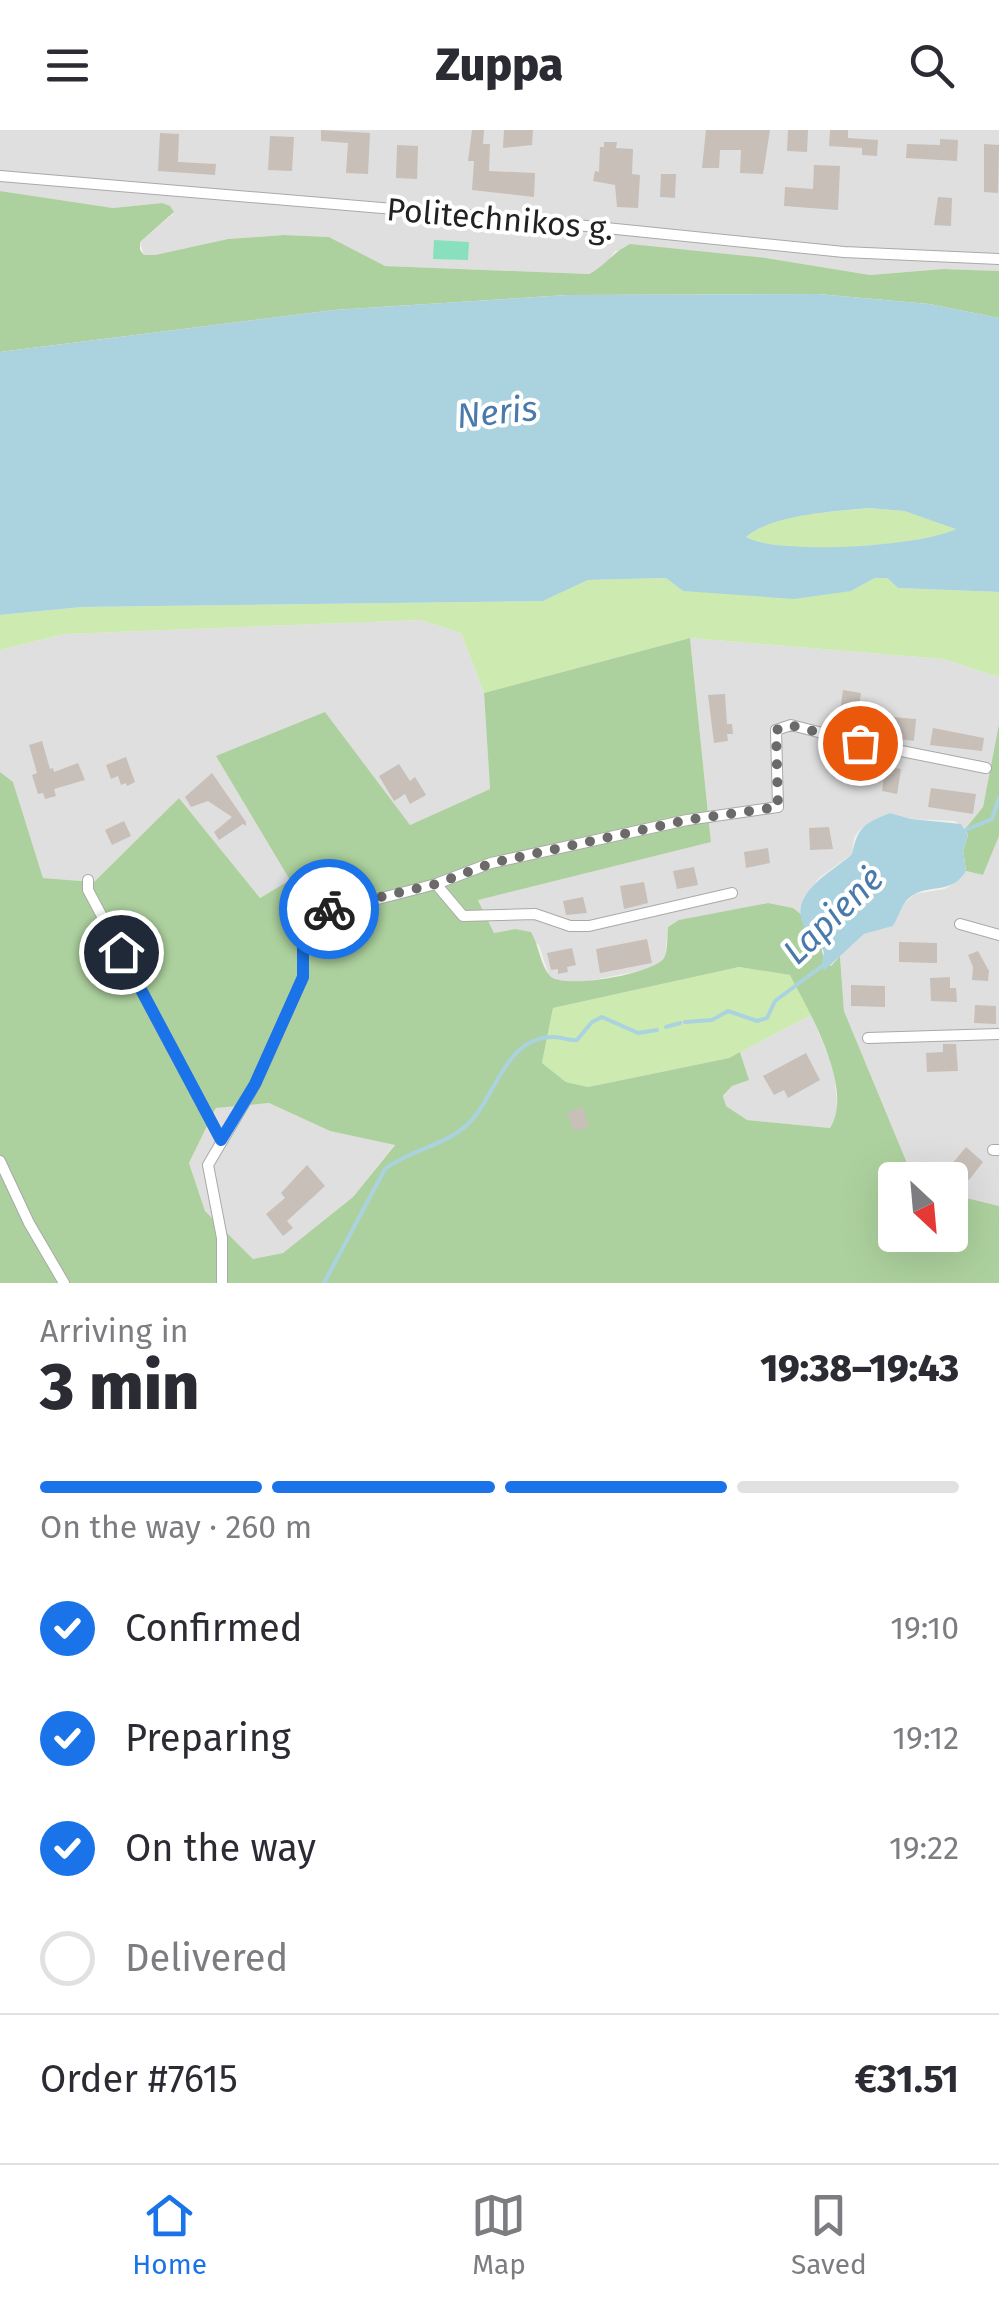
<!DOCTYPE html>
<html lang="en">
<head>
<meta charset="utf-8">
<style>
	body { margin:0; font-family:"Fira Sans",sans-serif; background:#f2f2f3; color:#2b2b33; height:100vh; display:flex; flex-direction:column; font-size:38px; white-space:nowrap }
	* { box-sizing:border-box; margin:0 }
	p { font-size:32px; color:#7c7c81 }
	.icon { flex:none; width:55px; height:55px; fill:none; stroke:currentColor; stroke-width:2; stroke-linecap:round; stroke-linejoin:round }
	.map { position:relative; height:1153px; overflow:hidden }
	.panel { display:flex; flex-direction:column; background:#fff; flex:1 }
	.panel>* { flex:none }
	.needle { width:65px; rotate:154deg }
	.fabs { position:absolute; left:878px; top:1032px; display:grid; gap:20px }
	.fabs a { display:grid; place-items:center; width:90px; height:90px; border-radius:10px; background:#fff; box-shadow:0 10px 40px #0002; font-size:50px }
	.pin { position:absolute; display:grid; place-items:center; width:85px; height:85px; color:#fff; margin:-42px; border:5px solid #fff; border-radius:50%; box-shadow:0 2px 10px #0007 }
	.courier { position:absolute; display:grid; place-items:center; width:100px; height:100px; margin:-50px; border:8px solid #1a73e8; border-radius:50%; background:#fff; color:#222; box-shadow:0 2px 12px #0007 }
	.headline em { font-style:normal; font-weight:800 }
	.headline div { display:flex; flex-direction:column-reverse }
	.headline { display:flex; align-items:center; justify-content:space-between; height:170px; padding:0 40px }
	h1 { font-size:65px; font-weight:800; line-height:75px }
	.bar { display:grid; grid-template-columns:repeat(4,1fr); gap:15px 10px; align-content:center; height:120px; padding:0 40px }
	.bar i { height:12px; border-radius:8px; background:#e1e1e2 }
	.bar .on { background:#1a73e8 }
	.bar p { grid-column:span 4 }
	.line { display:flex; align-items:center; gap:25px; padding:0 40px; border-top:2px solid #e1e1e2 }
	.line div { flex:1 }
	ol { padding:0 40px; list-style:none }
	li { display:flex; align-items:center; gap:30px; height:110px }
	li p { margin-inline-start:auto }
	li .icon { padding:10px; border-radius:50%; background:#1a73e8; color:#fff; stroke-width:4 }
	li:last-child { color:#7c7c81 }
	li i { width:55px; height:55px; border:5px solid #e1e1e2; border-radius:50% }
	header { display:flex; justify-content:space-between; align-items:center; height:130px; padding:0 40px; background:#fff; font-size:45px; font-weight:800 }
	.tabs { display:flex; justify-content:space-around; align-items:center; height:140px; border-top:2px solid #e1e1e2; background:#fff; font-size:28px; color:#7c7c81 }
	.tabs a { display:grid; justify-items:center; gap:5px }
	.tabs .on { color:#1a73e8 }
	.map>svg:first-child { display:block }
	.residential { fill:#e0dfdf }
	.grass { fill:#cdebb0 }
	.forest { fill:#add19e; fill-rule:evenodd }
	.pitch { fill:#88e0be }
	.water { fill:#aad3df; fill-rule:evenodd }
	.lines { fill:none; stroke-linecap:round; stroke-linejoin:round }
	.stream { stroke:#aad3df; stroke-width:4 }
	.building { fill:#c7bfb8 }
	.minor-casing { stroke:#a9a9a9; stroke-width:12 }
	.minor { stroke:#fff; stroke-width:10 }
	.done { stroke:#6b6a68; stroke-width:10; stroke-dasharray:0 18 }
	.route { stroke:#1a73e8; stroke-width:12 }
	.labels { text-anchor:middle; stroke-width:8; stroke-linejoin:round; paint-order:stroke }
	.street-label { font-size:32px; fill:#222; stroke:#fff }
	.water-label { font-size:35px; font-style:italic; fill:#4a7aab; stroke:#fff }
</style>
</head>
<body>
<header><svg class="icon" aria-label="menu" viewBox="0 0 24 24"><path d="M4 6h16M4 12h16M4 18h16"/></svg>Zuppa<svg class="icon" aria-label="search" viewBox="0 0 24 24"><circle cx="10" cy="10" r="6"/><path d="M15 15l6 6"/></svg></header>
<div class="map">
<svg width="999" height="1153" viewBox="0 0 999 1153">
	<rect width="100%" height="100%" fill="#f2efe9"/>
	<!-- residential -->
	<g class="residential">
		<path d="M 0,0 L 999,0 L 999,141 L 943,139 L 870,145 L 766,128 L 615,121 L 605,136 L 589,144 L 384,136 L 329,107 L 284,105 L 228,109 L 155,125 L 144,125 L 140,112 L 174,83 L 162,73 L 113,78 L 0,61 Z"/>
		<path d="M 421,490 L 461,503 L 484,563 L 490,659 L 410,695 L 387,668 L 290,750 L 260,768 L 179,668 L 94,752 L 43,748 L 13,652 L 0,642 L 0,520 L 65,504 Z"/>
		<path d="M 690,508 L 943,529 L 999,547 L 999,594 L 983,677 L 965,699 L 955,691 L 911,689 L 890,683 L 882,686 L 860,699 L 854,708 L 852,724 L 819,748 L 804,767 L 802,785 L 793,778 L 767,773 L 668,797 L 665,827 L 654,838 L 577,853 L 561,852 L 549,846 L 539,815 L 515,799 L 494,803 L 478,769 L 711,711 Z"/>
		<path d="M 999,706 L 999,1076 L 950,1064 L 950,1050 L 914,1050 L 844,881 L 840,826 L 864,804 L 893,796 L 902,776 L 915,764 L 945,759 L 961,749 L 966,741 L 983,745 Z"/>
		<path d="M 811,885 L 834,939 L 838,986 L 830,998 L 747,990 L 725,976 L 723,967 L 732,956 L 748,949 L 740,922 Z"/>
		<path d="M 269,973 L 330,1001 L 395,1014 L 353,1067 L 283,1123 L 253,1129 L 205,1081 L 189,1033 L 217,977 Z"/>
	</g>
	<!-- grass -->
	<g class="grass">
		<path d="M 868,378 L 904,381 L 957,399 C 920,416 782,427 746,407 C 778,382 830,383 868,378 Z"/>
		<path d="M 666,448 L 683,461 L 851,461 L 875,448 L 887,448 L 898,458 L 999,462 L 999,547 L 943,529 L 690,508 L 484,563 L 461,503 L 421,490 L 65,504 L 0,520 L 0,485 L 82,477 L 543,471 L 588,450 Z"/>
		<path d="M 739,837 L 791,845 L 811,885 L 729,928 L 588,957 L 566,952 L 542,933 L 553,878 Z"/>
	</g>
	<!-- forest -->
	<g class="forest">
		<path d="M 0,61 L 113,78 L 162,73 L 170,76 L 174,82 L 140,112 L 140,120 L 144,125 L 155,125 L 228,109 L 284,105 L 329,107 L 385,136 L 589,144 C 605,136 613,122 630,114 L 766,128 L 870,145 L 943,139 L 999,141 L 999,188 L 929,174 L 818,164 L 567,165 L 334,180 L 0,222 Z"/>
		<path d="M 690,508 L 711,712 L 478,770 L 494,803 L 515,799 L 531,802 C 539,815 540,835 550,846 C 563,860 654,844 664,828 C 668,821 667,806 668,797 L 679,790 L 768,773 L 793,778 L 802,785 L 808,804 L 820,813 L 824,829 L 831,836 L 840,826 L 844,881 L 914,1050 L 895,1050 L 895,1105 L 950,1105 L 950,1064 L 999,1076 L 999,1153 L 0,1153 L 0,642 L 13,652 L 43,748 L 94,752 L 179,668 L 260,768 L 290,750 L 216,626 L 325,582 L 410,695 L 490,659 L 484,563 ZM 739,837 L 790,845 C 809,882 855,959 830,998 L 747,990 L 726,976 L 723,966 L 732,956 L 749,950 L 740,922 L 729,928 L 588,957 L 566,952 L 542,933 L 553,878 ZM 269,973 L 330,1001 L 395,1015 L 353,1067 L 283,1123 L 253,1129 L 205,1081 L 189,1033 L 216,978 Z"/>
		<path d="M 999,594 L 999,706 L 983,745 L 966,741 L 963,720 L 968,705 L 965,699 L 983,677 Z"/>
	</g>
	<!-- pitch -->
	<path class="pitch" d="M 434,110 L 469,112 L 468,130 L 433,129 Z"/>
	<!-- water -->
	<g class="water">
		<path d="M 818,164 L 929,174 L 999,188 L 999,462 L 898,458 L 887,448 L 875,448 L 851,461 L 794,469 L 683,461 L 666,448 L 588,450 L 543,471 L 82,477 L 0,485 L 0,222 L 334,180 L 567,165 ZM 868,378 L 904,381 L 956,399 C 922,416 779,426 746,407 C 773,384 833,382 868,378 Z"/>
		<path d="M 890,683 L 911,689 L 961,694 L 968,705 L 963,720 L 966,741 C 952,766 928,752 909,768 C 901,775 899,786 893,796 L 864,804 L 825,840 L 821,838 L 824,822 C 820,813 814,811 809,804 C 781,765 831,744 852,724 C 858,698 862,694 890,683 Z"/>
	</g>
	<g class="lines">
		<!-- stream -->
		<g class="stream">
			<path d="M 961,702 L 992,689 L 999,668"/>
			<path d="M 685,892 L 712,890 L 728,881 L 757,891 L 767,888 L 775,871 L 822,836"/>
			<path d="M 666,897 L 680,893"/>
			<path d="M 324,1153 L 385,1039 C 410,1020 446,1015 468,994 C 497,966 504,907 554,907 C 562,907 569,911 577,910 L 592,892 L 602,887 L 638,903 L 657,900"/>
		</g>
	</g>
	<!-- building -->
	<g class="building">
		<path d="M 321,0 L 370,3 L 368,44 L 346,43 L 348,13 L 321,11 Z"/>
		<path d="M 472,0 L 484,0 L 483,14 L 490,14 L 489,41 L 535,43 L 534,67 L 472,60 L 474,31 L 468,31 Z"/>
		<path d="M 504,0 L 533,0 L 532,15 L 503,18 Z"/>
		<path d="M 706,0 L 770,0 L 763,44 L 740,43 L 741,20 L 720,20 L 719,38 L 702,38 Z"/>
		<path d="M 788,0 L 808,0 L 807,22 L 787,21 Z"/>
		<path d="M 830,0 L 848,0 L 848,8 L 878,10 L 877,26 L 862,25 L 862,18 L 829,16 Z"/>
		<path d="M 160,3 L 179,4 L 178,32 L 216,34 L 215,45 L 158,41 Z"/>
		<path d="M 270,6 L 294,7 L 292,41 L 268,40 Z"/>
		<path d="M 940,9 L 958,10 L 957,31 L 906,28 L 907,14 L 940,15 Z"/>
		<path d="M 604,12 L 617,12 L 616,18 L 633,19 L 632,44 L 640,45 L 638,78 L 617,77 L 615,55 L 593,51 L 595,41 L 599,42 L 600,17 L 604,17 Z"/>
		<path d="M 984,14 L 999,15 L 998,63 L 984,62 Z"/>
		<path d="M 397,15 L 418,16 L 417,49 L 396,48 Z"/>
		<path d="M 814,35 L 840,36 L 838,80 L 784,76 L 785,57 L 813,59 Z"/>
		<path d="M 661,44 L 676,44 L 675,68 L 660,67 Z"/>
		<path d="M 938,67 L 952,68 L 951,96 L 934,95 Z"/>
		<path d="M 843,560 L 861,563 L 858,585 L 840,582 Z"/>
		<path d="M 725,564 L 727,594 L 732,594 L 733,604 L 727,604 L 728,611 L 714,613 L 708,565 Z"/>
		<path d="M 880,586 L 916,589 L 914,611 L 871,605 L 872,588 Z"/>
		<path d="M 933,598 L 984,608 L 982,621 L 930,615 Z"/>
		<path d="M 42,611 L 50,639 L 53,638 L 54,642 L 78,633 L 85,650 L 54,659 L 56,666 L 45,669 L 43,663 L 38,664 L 32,645 L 37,643 L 29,615 Z"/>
		<path d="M 851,622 L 876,626 L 875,635 L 901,639 L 897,664 L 882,661 L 884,646 L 848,640 Z"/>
		<path d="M 126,627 L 135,652 L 127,656 L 126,653 L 121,655 L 118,646 L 111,649 L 106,635 Z"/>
		<path d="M 399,634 L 410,651 L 415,647 L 426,665 L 410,674 L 405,664 L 394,671 L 379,646 Z"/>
		<path d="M 212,643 L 246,692 L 246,696 L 243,694 L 219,710 L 214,702 L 232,687 L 208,671 L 191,677 L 185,667 Z"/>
		<path d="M 931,658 L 976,664 L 973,684 L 928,677 Z"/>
		<path d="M 124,691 L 131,706 L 112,715 L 105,700 Z"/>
		<path d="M 829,697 L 833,719 L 810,720 L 809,698 Z"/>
		<path d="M 768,718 L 770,733 L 746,738 L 744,722 Z"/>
		<path d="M 694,737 L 698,755 L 677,759 L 673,741 Z"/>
		<path d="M 644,752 L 648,773 L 624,779 L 620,756 Z"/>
		<path d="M 583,767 L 587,783 L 566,785 L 563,771 Z"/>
		<path d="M 647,809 L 652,833 L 600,843 L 596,819 Z"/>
		<path d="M 899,812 L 937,813 L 937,833 L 899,832 Z"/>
		<path d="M 572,818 L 576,835 L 567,837 L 568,842 L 558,844 L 558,839 L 551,840 L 547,823 Z"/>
		<path d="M 978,821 L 989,841 L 988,851 L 972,850 L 973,837 L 968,825 Z"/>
		<path d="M 950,847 L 950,858 L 956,858 L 957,872 L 931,871 L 930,848 Z"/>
		<path d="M 851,855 L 885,856 L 885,877 L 851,876 Z"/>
		<path d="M 975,875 L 996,876 L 996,894 L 974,893 Z"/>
		<path d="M 943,914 L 956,914 L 958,941 L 927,942 L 926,923 L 943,922 Z"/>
		<path d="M 806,923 L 820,950 L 788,968 L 784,960 L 774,965 L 763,946 Z"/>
		<path d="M 582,977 L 589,996 L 574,1002 L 567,983 Z"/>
		<path d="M 966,1017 L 983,1032 L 969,1050 L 951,1035 Z"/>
		<path d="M 307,1035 L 325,1056 L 287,1091 L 293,1098 L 283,1106 L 266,1084 L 285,1068 L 281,1063 Z"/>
	</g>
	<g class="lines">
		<!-- minor casing -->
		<g class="minor-casing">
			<g id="minor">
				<path d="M 0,46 L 537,91 L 844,122 L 999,129"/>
				<path d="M 88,750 L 88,760 L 221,1010"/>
				<path d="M 436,754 L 463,786 L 535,784 L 570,796 L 589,796 L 732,763"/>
				<path d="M 960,794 L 999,805"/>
				<path d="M 868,908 L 999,904"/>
				<path d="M 993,1020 L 999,1020"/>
				<path d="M 0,1031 L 29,1093 L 64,1153"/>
				<path d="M 222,1153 L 222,1108 L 208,1035 L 255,955 L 303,847 L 303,816 L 318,784 L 339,774 L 366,772 L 436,754 L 491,733 L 687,690 L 778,677 L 776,600 L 791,595 L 861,613 L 986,638"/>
			</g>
		</g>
		<!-- minor -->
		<use href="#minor" class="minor"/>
	</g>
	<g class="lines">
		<!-- done -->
		<path class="done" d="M 329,779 L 436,754 L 492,733 L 687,690 L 778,677 L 776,600 L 790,595 L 860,613"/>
		<!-- route -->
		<path class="route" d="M 121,822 L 221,1010 L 255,954 L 303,847 L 303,816 L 318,784 L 329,779"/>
	</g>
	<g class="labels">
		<!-- street labels -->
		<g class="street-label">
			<text transform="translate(500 89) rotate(5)" y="11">Politechnikos g.</text>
		</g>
		<!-- water labels -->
		<g class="water-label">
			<text transform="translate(497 282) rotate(-6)" y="12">Neris</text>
			<text transform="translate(833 785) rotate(-44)" y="12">Lapienė</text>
		</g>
	</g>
</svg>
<div class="fabs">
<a><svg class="needle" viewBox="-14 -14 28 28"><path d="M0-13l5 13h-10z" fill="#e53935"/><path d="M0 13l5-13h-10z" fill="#7c7c81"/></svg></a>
</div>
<div class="pin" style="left:860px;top:613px;background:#ea580c"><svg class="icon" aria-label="bag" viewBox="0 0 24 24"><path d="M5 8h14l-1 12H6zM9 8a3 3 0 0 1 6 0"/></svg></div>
<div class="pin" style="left:121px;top:822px;background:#1f2937"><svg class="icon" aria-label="home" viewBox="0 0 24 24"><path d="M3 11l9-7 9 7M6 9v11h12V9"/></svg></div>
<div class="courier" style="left:329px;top:779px"><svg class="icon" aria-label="bike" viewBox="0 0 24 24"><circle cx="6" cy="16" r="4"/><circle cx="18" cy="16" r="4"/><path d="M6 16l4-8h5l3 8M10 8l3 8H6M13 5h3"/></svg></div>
</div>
<section class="panel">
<div class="headline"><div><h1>3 min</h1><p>Arriving in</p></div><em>19:38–19:43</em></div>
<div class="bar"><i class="on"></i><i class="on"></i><i class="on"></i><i></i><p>On the way · 260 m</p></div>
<ol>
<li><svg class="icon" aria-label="check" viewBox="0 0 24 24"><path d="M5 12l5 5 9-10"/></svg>Confirmed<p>19:10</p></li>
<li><svg class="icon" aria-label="check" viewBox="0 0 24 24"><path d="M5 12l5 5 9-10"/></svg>Preparing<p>19:12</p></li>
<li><svg class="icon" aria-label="check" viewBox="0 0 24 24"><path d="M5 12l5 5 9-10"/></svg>On the way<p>19:22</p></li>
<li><i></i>Delivered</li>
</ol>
<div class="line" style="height:130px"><div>Order #7615</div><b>€31.51</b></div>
</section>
<nav class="tabs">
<a class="on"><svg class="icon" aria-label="home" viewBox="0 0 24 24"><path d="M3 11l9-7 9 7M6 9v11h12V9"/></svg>Home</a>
<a><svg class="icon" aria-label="map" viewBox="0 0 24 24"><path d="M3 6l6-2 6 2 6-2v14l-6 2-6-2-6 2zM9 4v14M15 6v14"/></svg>Map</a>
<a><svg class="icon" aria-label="saved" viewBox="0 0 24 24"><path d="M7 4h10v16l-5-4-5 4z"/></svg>Saved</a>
</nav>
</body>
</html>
